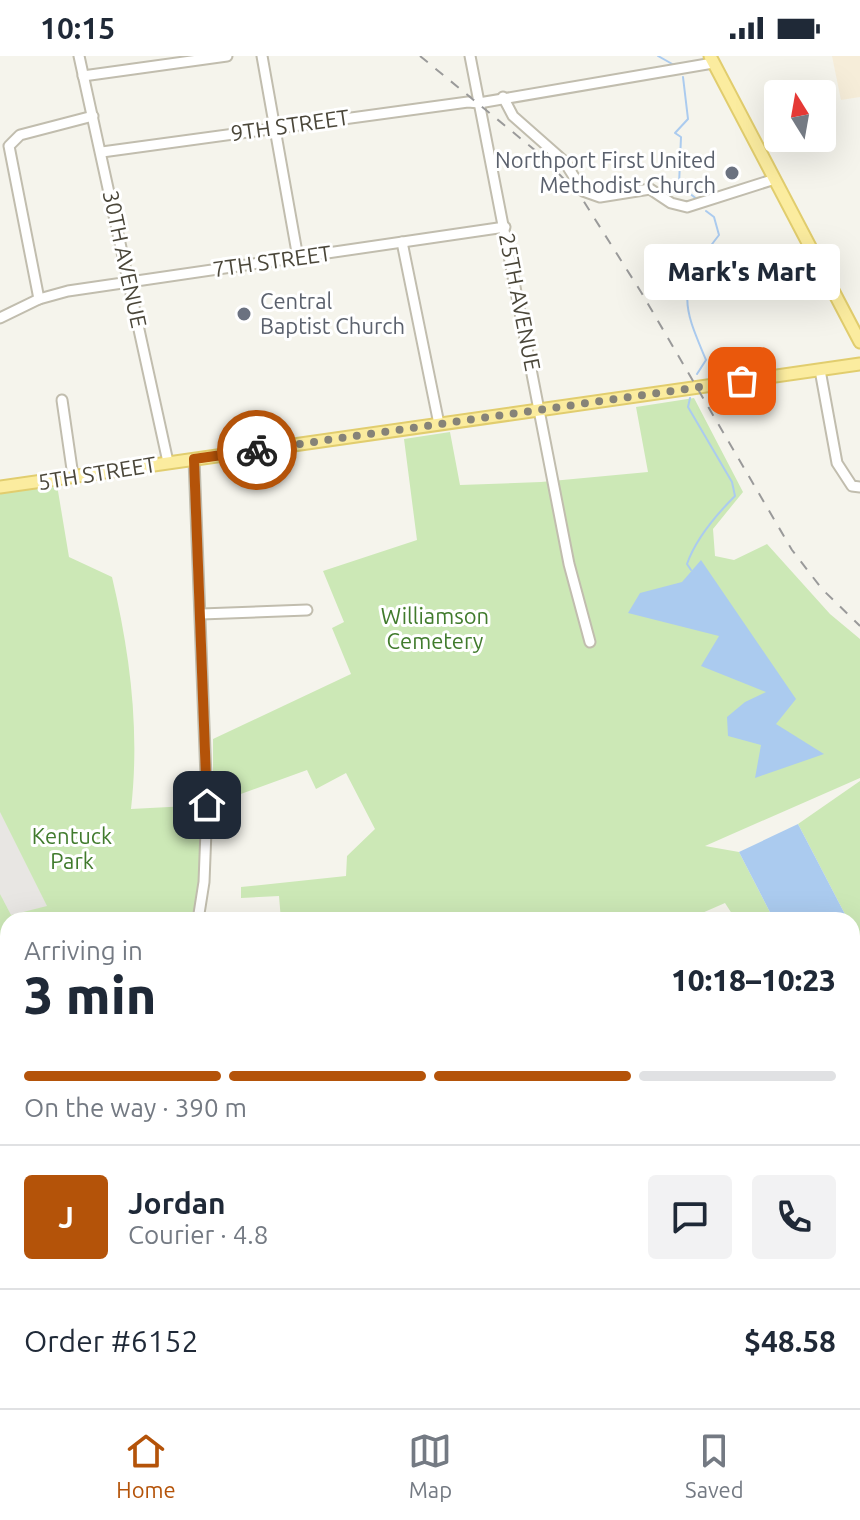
<!DOCTYPE html>
<html lang="en">
<head>
<meta charset="utf-8">
<style>
	body { margin:0; font-family:Ubuntu,sans-serif; background:#f2f2f3; color:#1f2937; height:100vh; display:flex; flex-direction:column; font-size:30px; white-space:nowrap }
	* { box-sizing:border-box; margin:0 }
	p { font-size:26px; color:#747a83 }
	.icon { flex:none; width:44px; height:44px; fill:none; stroke:currentColor; stroke-width:2; stroke-linecap:round; stroke-linejoin:round }
	.map { position:relative; flex:1; overflow:hidden }
	.drawer { position:absolute; left:0px; top:856px; width:860px; height:496px; display:flex; flex-direction:column; background:#fff; border-radius:24px 24px 0 0; box-shadow:0 8px 32px #0002 }
	.drawer>* { flex:none }
	.needle { width:52px; rotate:349deg }
	.controls { position:absolute; left:764px; top:24px; display:grid; gap:16px }
	.controls a { display:grid; place-items:center; width:72px; height:72px; border-radius:8px; background:#fff; box-shadow:0 8px 32px #0002; font-size:40px }
	.pin { position:absolute; display:grid; place-items:center; width:68px; height:68px; color:#fff; margin:-34px; border-radius:16px; box-shadow:0 4px 12px #0006 }
	.courier { position:absolute; display:grid; place-items:center; width:80px; height:80px; margin:-40px; border:6px solid #b45309; border-radius:50%; background:#fff; color:#222; box-shadow:0 2px 10px #0007 }
	.bubble { position:absolute; height:56px; border-radius:8px; background:#fff; box-shadow:0 8px 32px #0002; font-size:26px; font-weight:800; line-height:56px; text-align:center }
	.head em { font-style:normal; font-weight:800 }
	.head div { display:flex; flex-direction:column-reverse }
	.head { display:flex; align-items:center; justify-content:space-between; height:136px; padding:0 24px }
	h1 { font-size:52px; font-weight:800; line-height:60px }
	.bar { display:grid; grid-template-columns:repeat(4,1fr); gap:12px 8px; align-content:center; height:96px; padding:0 24px }
	.bar i { height:10px; border-radius:6px; background:#e0e1e3 }
	.bar .current { background:#b45309 }
	.bar p { grid-column:span 4 }
	.line { display:flex; align-items:center; gap:20px; padding:0 24px; border-top:2px solid #e0e1e3 }
	.line div { flex:1 }
	.round { display:grid; place-items:center; flex:none; width:84px; height:84px; border-radius:8px; background:#f2f2f3 }
	.status { display:flex; justify-content:space-between; align-items:center; height:56px; padding:0 40px; background:#fff; direction:ltr }
	.status svg { height:22px; fill:currentColor }
	.menu { display:flex; justify-content:space-around; align-items:center; height:112px; border-top:2px solid #e0e1e3; background:#fff; font-size:22px; color:#747a83 }
	.menu a { display:grid; justify-items:center; gap:4px }
	.menu .current { color:#b45309 }
	.map>svg:first-child { display:block }
	.commercial { fill:#f6edd9 }
	.green { fill:#cce8b6 }
	.parking { fill:#e8e6e3 }
	.water { fill:#abcbef }
	.lines { fill:none; stroke-linecap:round; stroke-linejoin:round }
	.stream { stroke:#abcbef; stroke-width:2 }
	.minor-casing { stroke:#c1bdae; stroke-width:13 }
	.major-casing { stroke:#e1cd6e; stroke-width:15 }
	.minor { stroke:#fff; stroke-width:9 }
	.major { stroke:#fbec9f; stroke-width:11 }
	.rail { stroke:#9a9a9a; stroke-width:2; stroke-dasharray:10 10; stroke-linecap:butt }
	.done { stroke:#868378; stroke-width:8; stroke-dasharray:0 14.4 }
	.route { stroke:#b45309; stroke-width:10 }
	.worship-dot { fill:#6b7280; stroke:#fff; stroke-width:3 }
	.labels { text-anchor:middle; stroke-width:6; stroke-linejoin:round; paint-order:stroke }
	.street-label { font-size:22px; fill:#4a4639; stroke:#fff }
	.worship-label { font-size:22px; fill:#5b616d; stroke:#fff; text-anchor:end }
	.park-label { font-size:22px; fill:#417b2d; stroke:#fff }
</style>
</head>
<body>
<div class="status"><b>10:15</b><svg viewBox="0 0 49 12"><path d="M0 12V9h3v3zM5 12V6h3v6zM10 12V3h3v9zM15 12V0h3v12zM26 1h20v11H26zM47 4h2v5h-2z"/></svg></div>
<div class="map">
<svg width="860" height="1352" viewBox="0 0 860 1352">
	<rect width="100%" height="100%" fill="#f5f4ec"/>
	<!-- commercial -->
	<path class="commercial" d="M 832,0 L 860,0 L 860,41 L 841,44 Z"/>
	<!-- green -->
	<g class="green">
		<path d="M 694,342 L 743,436 L 713,473 L 715,500 L 734,504 L 767,488 L 830,558 L 860,583 L 860,722 L 705,790 L 739,796 L 774,864 L 736,864 L 725,847 L 686,864 L 281,864 L 279,840 L 241,842 L 241,831 L 346,820 L 347,800 L 375,773 L 346,717 L 316,733 L 307,714 L 213,748 L 213,683 L 351,618 L 332,572 L 344,566 L 323,515 L 417,484 L 404,383 L 450,376 L 460,429 L 541,426 L 648,416 L 636,351 Z"/>
		<path d="M 56,423 L 69,501 L 112,521 C 130,597 140,674 131,753 L 207,749 L 198,864 L 8,864 L 8,894 L 0,896 L 0,431 Z"/>
		<path d="M 860,725 L 860,888 L 852,864 L 848,864 L 798,768 Z"/>
		<path d="M 8,1108 L 8,1266 L 0,1271 L 0,1111 Z"/>
		<path d="M 860,1173 L 860,1352 L 604,1352 L 617,1344 L 852,1344 L 852,1176 Z"/>
	</g>
	<!-- parking -->
	<path class="parking" d="M 0,756 L 47,850 L 11,859 L 0,838 Z"/>
	<!-- water -->
	<g class="water">
		<path d="M 701,504 L 796,643 L 776,668 L 824,698 L 755,722 L 761,689 L 728,680 L 727,661 L 745,646 L 766,636 L 701,610 L 719,580 L 628,557 L 640,537 L 682,526 Z"/>
		<path d="M 798,768 L 848,864 L 774,864 L 739,796 Z"/>
		<path d="M 852,873 L 860,888 L 860,1169 L 852,1173 Z"/>
		<path d="M 8,1335 L 8,1344 L 589,1344 L 573,1352 L 0,1352 L 0,1339 Z"/>
	</g>
	<g class="lines">
		<!-- stream -->
		<g class="stream">
			<path d="M 658,0 L 674,9"/>
			<path d="M 683,21 L 688,63 L 675,77 L 681,81 L 679,129 L 698,144"/>
			<path d="M 697,318 L 706,304 C 682,247 676,234 719,179 L 714,161 L 706,155"/>
			<path d="M 690,342 L 688,351 L 732,426 L 735,440 C 716,459 696,482 687,508 L 691,514"/>
		</g>
		<!-- minor casing -->
		<g class="minor-casing">
			<g id="minor">
				<path d="M 79,0 L 168,406"/>
				<path d="M 262,0 L 298,202"/>
				<path d="M 470,0 L 569,508 L 590,586"/>
				<path d="M 83,20 L 227,0"/>
				<path d="M 503,41 L 513,60 L 564,105 L 583,135 L 600,141 L 650,133 L 671,147 L 687,151 L 775,123"/>
				<path d="M 102,96 L 468,46 L 479,47 L 713,7"/>
				<path d="M 402,186 L 439,368"/>
				<path d="M 39,243 L 9,90 L 20,79 L 93,60"/>
				<path d="M 0,262 L 39,243 L 68,235 L 505,171"/>
				<path d="M 820,314 L 837,407 L 852,430 L 860,431"/>
				<path d="M 62,344 L 73,420"/>
				<path d="M 194,403 L 207,749 L 204,826 L 198,864"/>
				<path d="M 201,558 L 307,554"/>
				<path d="M 0,1045 L 8,1043"/>
				<path d="M 0,1287 L 8,1283"/>
				<path d="M 859,1333 L 860,1334"/>
			</g>
		</g>
		<!-- major casing -->
		<g class="major-casing">
			<g id="major">
				<path d="M 710,0 L 860,286"/>
				<path d="M 0,431 L 860,308"/>
			</g>
		</g>
		<!-- minor -->
		<use href="#minor" class="minor"/>
		<!-- major -->
		<use href="#major" class="major"/>
		<!-- rail -->
		<g class="rail">
			<path d="M 420,0 L 542,100 L 581,141 L 641,236 L 792,494 L 822,533 L 860,570"/>
			<path d="M 852,1299 L 860,1294"/>
			<path d="M 760,1352 L 774,1344"/>
		</g>
	</g>
	<g class="lines">
		<!-- done -->
		<path class="done" d="M 257,394 L 742,325"/>
		<!-- route -->
		<path class="route" d="M 207,749 L 194,403 L 257,394"/>
	</g>
	<!-- markers -->
	<g class="worship-dot">
		<circle cx="732" cy="117" r="8"/>
		<circle cx="244" cy="258" r="8"/>
	</g>
	<g class="labels">
		<!-- street labels -->
		<g class="street-label">
			<text transform="translate(290 69) rotate(-8)" y="8">9TH STREET</text>
			<text transform="translate(125 203) rotate(78)" y="8">30TH AVENUE</text>
			<text transform="translate(272 205) rotate(-8)" y="8">7TH STREET</text>
			<text transform="translate(520 246) rotate(79)" y="8">25TH AVENUE</text>
			<text transform="translate(97 417) rotate(-9)" y="8">5TH STREET</text>
		</g>
		<!-- worship labels -->
		<g class="worship-label">
			<text x="716" y="112">Northport First United<tspan x="716" dy="25">Methodist Church</tspan></text>
			<text x="260" y="253" text-anchor="start">Central<tspan x="260" dy="25">Baptist Church</tspan></text>
		</g>
		<!-- park labels -->
		<g class="park-label">
			<text x="435" y="568">Williamson<tspan x="435" dy="25">Cemetery</tspan></text>
			<text x="72" y="788">Kentuck<tspan x="72" dy="25">Park</tspan></text>
		</g>
	</g>
</svg>
<div class="controls">
<a><svg class="needle" viewBox="-14 -14 28 28"><path d="M0-13l5 13h-10z" fill="#e53935"/><path d="M0 13l5-13h-10z" fill="#747a83"/></svg></a>
</div>
<div class="pin" style="left:742px;top:325px;background:#ea580c"><svg class="icon" aria-label="bag" viewBox="0 0 24 24"><path d="M5 8h14l-1 12H6zM9 8a3 3 0 0 1 6 0"/></svg></div>
<div class="pin" style="left:207px;top:749px;background:#1f2937"><svg class="icon" aria-label="home" viewBox="0 0 24 24"><path d="M3 11l9-7 9 7M6 9v11h12V9"/></svg></div>
<div class="courier" style="left:257px;top:394px"><svg class="icon" aria-label="bike" viewBox="0 0 24 24"><circle cx="6" cy="16" r="4"/><circle cx="18" cy="16" r="4"/><path d="M6 16l4-8h5l3 8M10 8l3 8H6M13 5h3"/></svg></div>
<div class="bubble" style="left:644px;top:188px;width:196px">Mark's Mart</div>
<section class="drawer">
<div class="head"><div><h1>3 min</h1><p>Arriving in</p></div><em>10:18–10:23</em></div>
<div class="bar"><i class="current"></i><i class="current"></i><i class="current"></i><i></i><p>On the way · 390 m</p></div>
<div class="line" style="height:144px"><b class="round" style="background:#b45309;color:#fff">J</b><div><b>Jordan</b><p>Courier · 4.8</p></div><a class="round"><svg class="icon" aria-label="chat" viewBox="0 0 24 24"><path d="M4 5h16v11H9l-5 4z"/></svg></a><a class="round"><svg class="icon" aria-label="phone" viewBox="0 0 24 24"><path d="M5 4h4l2 5-3 2q2 4 5 5l2-3 5 2v4C11 20 4 13 5 4z"/></svg></a></div>
<div class="line" style="height:104px"><div>Order #6152</div><b>$48.58</b></div>
</section>
</div>
<nav class="menu">
<a class="current"><svg class="icon" aria-label="home" viewBox="0 0 24 24"><path d="M3 11l9-7 9 7M6 9v11h12V9"/></svg>Home</a>
<a><svg class="icon" aria-label="map" viewBox="0 0 24 24"><path d="M3 6l6-2 6 2 6-2v14l-6 2-6-2-6 2zM9 4v14M15 6v14"/></svg>Map</a>
<a><svg class="icon" aria-label="saved" viewBox="0 0 24 24"><path d="M7 4h10v16l-5-4-5 4z"/></svg>Saved</a>
</nav>
</body>
</html>
